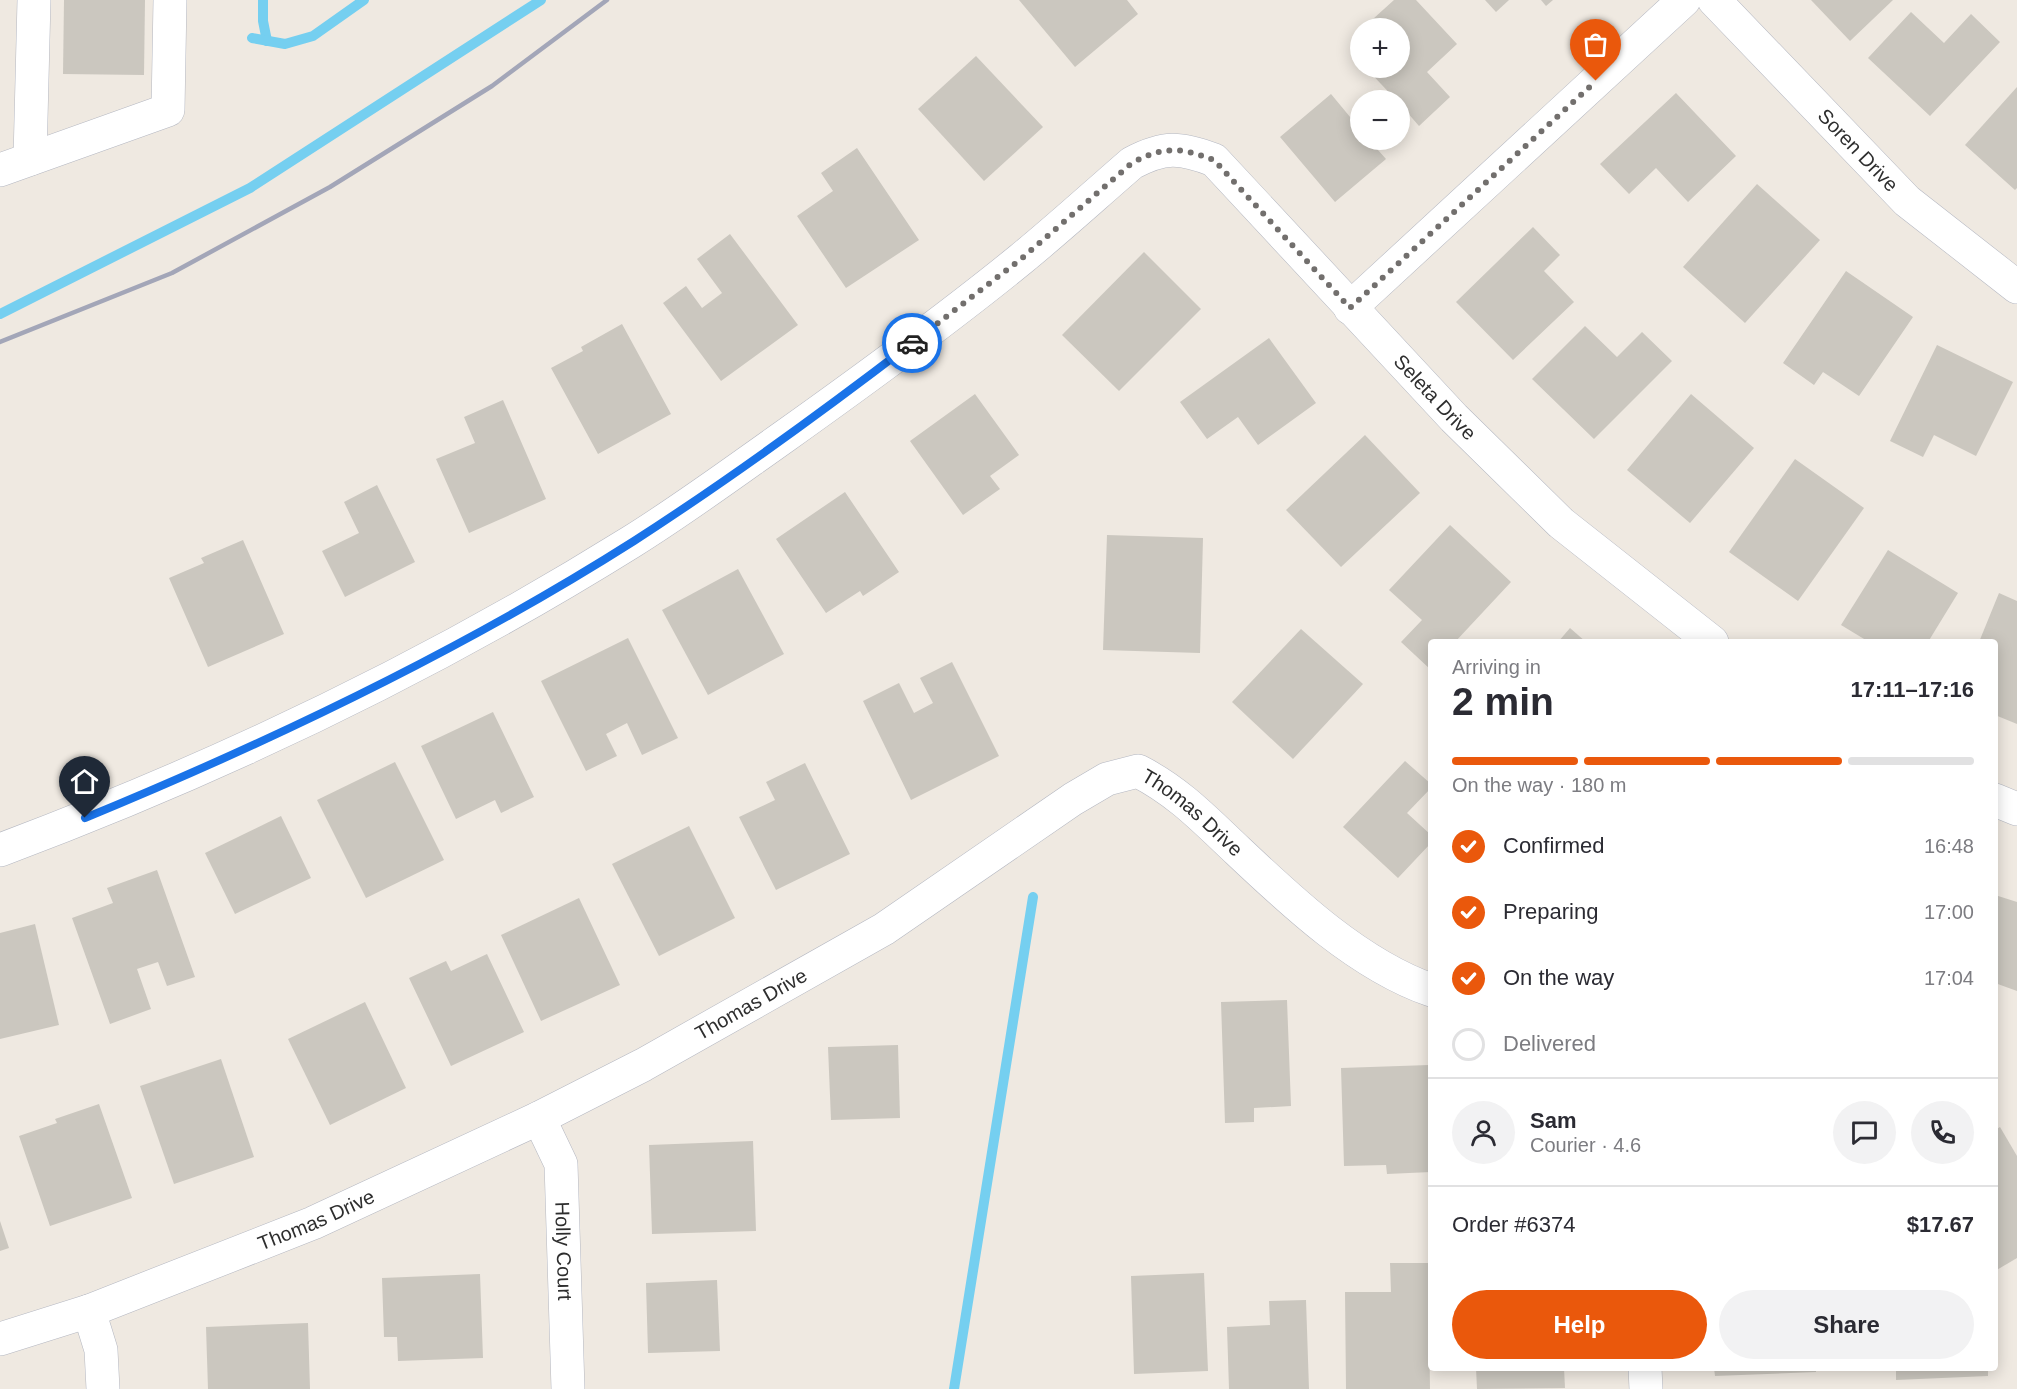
<!DOCTYPE html>
<html lang="en">
<head>
<meta charset="utf-8">
<style>
	body { margin:0; font-family:Arial,sans-serif; background:#f2f2f3; color:#2b2b33; height:100vh; display:flex; flex-direction:column; font-size:22px; white-space:nowrap }
	* { box-sizing:border-box; margin:0 }
	p { font-size:20px; color:#7c7c81 }
	.icon { flex:none; width:33px; height:33px; fill:none; stroke:currentColor; stroke-width:2; stroke-linecap:round; stroke-linejoin:round }
	.map { position:relative; flex:1; overflow:hidden }
	.sheet { position:absolute; left:1428px; top:639px; width:570px; height:732px; display:flex; flex-direction:column; background:#fff; border-radius:6px; box-shadow:0 3px 15px #0003 }
	.sheet>* { flex:none }
	.tools { position:absolute; left:1350px; top:18px; display:grid; gap:12px }
	.tools a { display:grid; place-items:center; width:60px; height:60px; border-radius:50%; background:#fff; box-shadow:0 3px 15px #0003; font-size:30px }
	.pin { position:absolute; display:grid; place-items:center; width:51px; height:51px; color:#fff; margin:-62px -26px; border-radius:50% 50% 50% 0; rotate:-45deg; box-shadow:0 0 6px #0007 }
	.pin .icon { rotate:45deg }
	.courier { position:absolute; display:grid; place-items:center; width:60px; height:60px; margin:-30px; border:4px solid #1a73e8; border-radius:50%; background:#fff; color:#222; box-shadow:0 2px 8px #0007 }
	.summary em { font-style:normal; font-weight:600 }
	.summary div { display:flex; flex-direction:column-reverse }
	.summary { display:flex; align-items:center; justify-content:space-between; height:102px; padding:0 24px }
	h1 { font-size:39px; font-weight:600; line-height:45px }
	.bar { display:grid; grid-template-columns:repeat(4,1fr); gap:9px 6px; align-content:center; height:72px; padding:0 24px }
	.bar i { height:8px; border-radius:4px; background:#e1e1e2 }
	.bar .current { background:#ea580c }
	.bar p { grid-column:span 4 }
	.line { display:flex; align-items:center; gap:15px; padding:0 24px; border-top:2px solid #e1e1e2 }
	.line div { flex:1 }
	.round { display:grid; place-items:center; flex:none; width:63px; height:63px; border-radius:32px; background:#f2f2f3 }
	ol { padding:0 24px; list-style:none }
	li { display:flex; align-items:center; gap:18px; height:66px }
	li p { margin-inline-start:auto }
	li .icon { padding:6px; border-radius:50%; background:#ea580c; color:#fff; stroke-width:4 }
	li:last-child { color:#7c7c81 }
	li i { width:33px; height:33px; border:3px solid #e1e1e2; border-radius:50% }
	.primary-button { display:flex; gap:12px; margin-top:auto; padding:12px 24px }
	.primary-button a { flex:1; height:69px; border-radius:36px; background:#ea580c; color:#fff; font-size:24px; font-weight:600; line-height:69px; text-align:center }
	.primary-button a+a { background:#f2f2f3; color:#2b2b33 }
	.map>svg:first-child { display:block }
	.lines { fill:none; stroke-linecap:round; stroke-linejoin:round }
	.stream { stroke:#75cff0; stroke-width:10 }
	.building { fill:#cbc7bf }
	.minor-casing { stroke:#b4b7c1; stroke-width:34 }
	.minor { stroke:#fff; stroke-width:33 }
	.rail { stroke:#a3a6b8; stroke-width:4.5 }
	.done { stroke:#726f6d; stroke-width:6; stroke-dasharray:0 10.8 }
	.route { stroke:#1a73e8; stroke-width:8 }
	.labels { text-anchor:middle; stroke-width:6; stroke-linejoin:round; paint-order:stroke }
	.street-label { font-size:20px; fill:#2e2e2e; stroke:#fff }
</style>
</head>
<body>
<div class="map">
<svg width="2017" height="1389" viewBox="0 0 2017 1389">
	<rect width="100%" height="100%" fill="#efe9e1"/>
	<g class="lines">
		<!-- stream -->
		<g class="stream">
			<path d="M 263,0 L 263,21 L 267,41"/>
			<path d="M 252,38 L 285,44 L 313,36 L 364,0"/>
			<path d="M 0,314 L 250,188 L 541,0"/>
			<path d="M 954,1389 L 1033,897"/>
		</g>
	</g>
	<!-- building -->
	<g class="building">
		<path d="M 64,0 L 145,0 L 144,75 L 63,74 Z"/>
		<path d="M 1019,0 L 1127,0 L 1138,14 L 1075,67 Z"/>
		<path d="M 1394,0 L 1416,0 L 1457,44 L 1427,72 L 1450,97 L 1419,126 L 1400,104 L 1400,100 L 1396,100 L 1366,68 L 1400,68 L 1400,28 L 1363,28 Z"/>
		<path d="M 1485,0 L 1509,0 L 1496,12 Z"/>
		<path d="M 1541,0 L 1553,0 L 1546,6 Z"/>
		<path d="M 1811,0 L 1893,0 L 1850,41 Z"/>
		<path d="M 1911,12 L 1944,43 L 1971,14 L 2000,42 L 1930,116 L 1868,58 Z"/>
		<path d="M 976,56 L 1043,127 L 984,181 L 918,109 Z"/>
		<path d="M 2017,87 L 2017,188 L 2015,190 L 1965,145 Z"/>
		<path d="M 1676,93 L 1736,156 L 1688,202 L 1656,168 L 1629,194 L 1600,164 Z"/>
		<path d="M 1331,94 L 1360,129 L 1360,140 L 1369,140 L 1386,159 L 1335,202 L 1280,137 Z"/>
		<path d="M 857,148 L 919,240 L 846,288 L 797,216 L 833,191 L 821,173 Z"/>
		<path d="M 1757,184 L 1820,240 L 1745,323 L 1683,267 Z"/>
		<path d="M 1533,227 L 1560,255 L 1544,271 L 1574,302 L 1513,360 L 1456,302 Z"/>
		<path d="M 730,234 L 798,325 L 721,381 L 663,303 L 686,286 L 702,308 L 722,293 L 697,259 Z"/>
		<path d="M 1144,252 L 1201,309 L 1119,391 L 1062,335 Z"/>
		<path d="M 1846,271 L 1913,317 L 1859,396 L 1823,372 L 1814,385 L 1783,363 Z"/>
		<path d="M 622,324 L 671,414 L 598,454 L 551,368 L 583,351 L 581,347 Z"/>
		<path d="M 1585,326 L 1617,357 L 1642,332 L 1672,361 L 1594,439 L 1532,379 Z"/>
		<path d="M 1269,338 L 1316,403 L 1258,445 L 1238,417 L 1207,439 L 1180,402 Z"/>
		<path d="M 1937,345 L 2013,382 L 1976,456 L 1934,435 L 1923,457 L 1890,441 Z"/>
		<path d="M 975,394 L 1019,455 L 990,476 L 1000,489 L 963,515 L 910,441 Z"/>
		<path d="M 1691,394 L 1754,448 L 1690,523 L 1627,470 Z"/>
		<path d="M 503,400 L 546,499 L 469,533 L 436,459 L 475,443 L 464,417 Z"/>
		<path d="M 1365,435 L 1420,493 L 1341,567 L 1286,510 Z"/>
		<path d="M 1795,459 L 1864,508 L 1798,601 L 1729,552 Z"/>
		<path d="M 377,485 L 415,562 L 345,597 L 322,551 L 359,533 L 344,502 Z"/>
		<path d="M 845,492 L 899,572 L 863,596 L 860,591 L 826,613 L 776,539 Z"/>
		<path d="M 1450,525 L 1511,582 L 1455,642 L 1431,642 L 1430,669 L 1401,642 L 1422,620 L 1389,590 Z"/>
		<path d="M 1107,535 L 1203,538 L 1200,653 L 1103,650 Z"/>
		<path d="M 243,540 L 284,634 L 208,667 L 169,578 L 204,563 L 201,558 Z"/>
		<path d="M 1888,550 L 1958,593 L 1928,642 L 1869,642 L 1841,625 Z"/>
		<path d="M 738,569 L 784,654 L 708,695 L 662,610 Z"/>
		<path d="M 1999,593 L 2017,601 L 2017,724 L 1995,715 L 1995,642 L 1979,642 Z"/>
		<path d="M 1570,628 L 1586,642 L 1558,642 Z"/>
		<path d="M 1301,629 L 1363,684 L 1293,759 L 1232,702 Z"/>
		<path d="M 628,638 L 678,738 L 642,755 L 627,723 L 606,734 L 617,756 L 586,771 L 541,681 Z"/>
		<path d="M 952,662 L 999,756 L 911,800 L 863,701 L 899,683 L 914,713 L 933,703 L 920,678 Z"/>
		<path d="M 493,712 L 534,797 L 501,813 L 495,800 L 456,819 L 421,746 Z"/>
		<path d="M 1405,761 L 1431,784 L 1431,788 L 1407,813 L 1431,835 L 1431,843 L 1398,878 L 1343,827 Z"/>
		<path d="M 395,762 L 444,860 L 366,898 L 317,800 Z"/>
		<path d="M 805,763 L 850,854 L 776,890 L 739,817 L 775,800 L 766,782 Z"/>
		<path d="M 281,816 L 311,878 L 235,914 L 205,853 Z"/>
		<path d="M 689,826 L 735,918 L 659,956 L 612,864 Z"/>
		<path d="M 157,870 L 195,977 L 167,986 L 158,962 L 137,969 L 151,1009 L 110,1024 L 72,918 L 113,903 L 107,888 Z"/>
		<path d="M 1995,895 L 2017,902 L 2017,991 L 1995,983 Z"/>
		<path d="M 579,898 L 620,985 L 541,1021 L 501,935 Z"/>
		<path d="M 35,924 L 59,1025 L 0,1039 L 0,933 Z"/>
		<path d="M 487,954 L 524,1032 L 451,1066 L 409,978 L 446,961 L 451,971 Z"/>
		<path d="M 1287,1000 L 1291,1106 L 1254,1108 L 1254,1122 L 1225,1123 L 1221,1002 Z"/>
		<path d="M 365,1002 L 406,1088 L 330,1125 L 288,1039 Z"/>
		<path d="M 898,1045 L 900,1118 L 831,1120 L 828,1047 Z"/>
		<path d="M 221,1059 L 254,1157 L 174,1184 L 140,1086 Z"/>
		<path d="M 1429,1065 L 1431,1172 L 1387,1174 L 1386,1165 L 1344,1166 L 1341,1068 Z"/>
		<path d="M 99,1104 L 132,1198 L 50,1226 L 19,1136 L 57,1123 L 55,1119 Z"/>
		<path d="M 2000,1127 L 2017,1156 L 2017,1258 L 1995,1271 L 1995,1130 Z"/>
		<path d="M 753,1141 L 756,1231 L 652,1234 L 649,1145 Z"/>
		<path d="M 0,1221 L 9,1248 L 0,1251 Z"/>
		<path d="M 1390,1263 L 1428,1263 L 1430,1389 L 1346,1389 L 1345,1292 L 1391,1292 Z"/>
		<path d="M 1204,1273 L 1208,1371 L 1134,1374 L 1131,1276 Z"/>
		<path d="M 480,1274 L 483,1358 L 398,1361 L 397,1337 L 384,1337 L 382,1278 Z"/>
		<path d="M 717,1280 L 720,1351 L 648,1353 L 646,1283 Z"/>
		<path d="M 1306,1300 L 1309,1389 L 1229,1389 L 1227,1327 L 1270,1325 L 1269,1301 Z"/>
		<path d="M 308,1323 L 310,1389 L 208,1389 L 206,1327 Z"/>
		<path d="M 1476,1368 L 1564,1368 L 1565,1388 L 1477,1389 Z"/>
		<path d="M 1714,1368 L 1816,1368 L 1816,1372 L 1715,1376 Z"/>
		<path d="M 1896,1368 L 1988,1368 L 1988,1376 L 1896,1380 Z"/>
	</g>
	<g class="lines">
		<!-- minor casing -->
		<g class="minor-casing">
			<g id="minor">
				<path id="s1" d="M 1714,0 L 1907,201 L 2017,287"/>
				<path d="M 30,159 L 34,0"/>
				<path d="M 0,170 L 168,110 L 170,0"/>
				<path d="M 1350,308 L 1684,0"/>
				<path d="M 1995,800 L 2017,809"/>
				<path id="s2" d="M 0,850 C 219,768 432,666 631,542 C 684,509 734,472 785,436 C 865,379 945,321 1021,259 C 1059,228 1095,195 1132,163 C 1164,146 1180,147 1214,160 L 1454,418 L 1561,523 L 1712,642"/>
				<path id="s3" d="M 539,1118 L 561,1164 L 568,1389"/>
				<path d="M 89,1311 L 101,1350 L 103,1389"/>
				<path id="s4" d="M 0,1339 L 89,1311 L 313,1223 L 539,1118 L 643,1065 L 884,929 L 1073,799 L 1107,779 L 1138,771 C 1179,792 1205,820 1238,851 C 1293,903 1359,965 1431,990"/>
				<path d="M 1645,1368 L 1646,1389"/>
			</g>
		</g>
		<!-- minor -->
		<use href="#minor" class="minor"/>
		<!-- rail -->
		<path class="rail" d="M 0,342 L 172,273 L 330,187 L 492,86 L 607,0"/>
	</g>
	<g class="lines">
		<!-- done -->
		<path class="done" d="M 912,343 L 1021,259 L 1132,163 C 1164,146 1180,147 1214,160 L 1350,308 L 1596,81"/>
		<!-- route -->
		<path class="route" d="M 85,818 C 272,741 464,649 634,541 C 730,479 822,412 912,343"/>
	</g>
	<g class="labels">
		<!-- street labels -->
		<g class="street-label">
			<text dy="7" stroke="none"><textPath href="#s1" startOffset="208">Soren Drive</textPath></text>
			<text dy="7" stroke="none"><textPath href="#s2" startOffset="1742">Seleta Drive</textPath></text>
			<text dy="7" stroke="none"><textPath href="#s4" startOffset="1346">Thomas Drive</textPath></text>
			<text dy="7" stroke="none"><textPath href="#s4" startOffset="824">Thomas Drive</textPath></text>
			<text dy="7" stroke="none"><textPath href="#s4" startOffset="338">Thomas Drive</textPath></text>
			<text dy="7" stroke="none"><textPath href="#s3" startOffset="138">Holly Court</textPath></text>
		</g>
	</g>
</svg>
<div class="tools">
<a>+</a>
<a>−</a>
</div>
<div class="pin" style="left:1596px;top:81px;background:#ea580c"><svg class="icon" aria-label="bag" viewBox="0 0 24 24"><path d="M5 8h14l-1 12H6zM9 8a3 3 0 0 1 6 0"/></svg></div>
<div class="pin" style="left:85px;top:818px;background:#1f2937"><svg class="icon" aria-label="home" viewBox="0 0 24 24"><path d="M3 11l9-7 9 7M6 9v11h12V9"/></svg></div>
<div class="courier" style="left:912px;top:343px"><svg class="icon" aria-label="car" viewBox="0 0 24 24"><path d="M5 17H2v-5l4-1 3-4h7l3 4 3 1v5h-3M9 17h6M6 11h13"/><circle cx="7" cy="17" r="2"/><circle cx="17" cy="17" r="2"/></svg></div>
<section class="sheet">
<div class="summary"><div><h1>2 min</h1><p>Arriving in</p></div><em>17:11–17:16</em></div>
<div class="bar"><i class="current"></i><i class="current"></i><i class="current"></i><i></i><p>On the way · 180 m</p></div>
<ol>
<li><svg class="icon" aria-label="check" viewBox="0 0 24 24"><path d="M5 12l5 5 9-10"/></svg>Confirmed<p>16:48</p></li>
<li><svg class="icon" aria-label="check" viewBox="0 0 24 24"><path d="M5 12l5 5 9-10"/></svg>Preparing<p>17:00</p></li>
<li><svg class="icon" aria-label="check" viewBox="0 0 24 24"><path d="M5 12l5 5 9-10"/></svg>On the way<p>17:04</p></li>
<li><i></i>Delivered</li>
</ol>
<div class="line" style="height:108px"><a class="round"><svg class="icon" aria-label="person" viewBox="0 0 24 24"><circle cx="12" cy="8" r="4"/><path d="M4 21q1-7 8-7t8 7"/></svg></a><div><b>Sam</b><p>Courier · 4.6</p></div><a class="round"><svg class="icon" aria-label="chat" viewBox="0 0 24 24"><path d="M4 5h16v11H9l-5 4z"/></svg></a><a class="round"><svg class="icon" aria-label="phone" viewBox="0 0 24 24"><path d="M5 4h4l2 5-3 2q2 4 5 5l2-3 5 2v4C11 20 4 13 5 4z"/></svg></a></div>
<div class="line" style="height:78px"><div>Order #6374</div><b>$17.67</b></div>
<div class="primary-button"><a>Help</a><a>Share</a></div>
</section>
</div>
</body>
</html>
